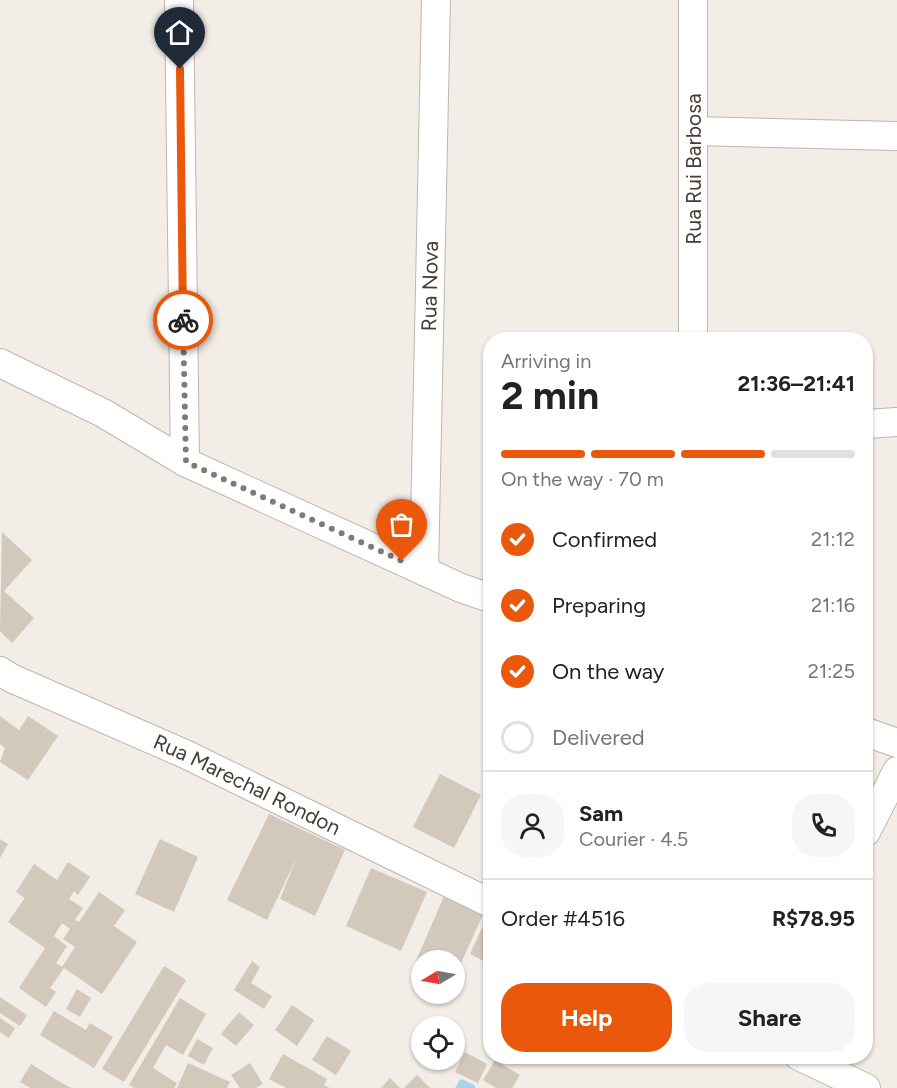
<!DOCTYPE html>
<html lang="en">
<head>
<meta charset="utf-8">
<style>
	body { margin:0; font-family:Figtree,sans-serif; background:#f6f6f6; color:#222; height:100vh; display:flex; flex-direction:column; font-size:22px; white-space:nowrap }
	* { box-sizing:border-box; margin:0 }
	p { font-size:20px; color:#767676 }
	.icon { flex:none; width:33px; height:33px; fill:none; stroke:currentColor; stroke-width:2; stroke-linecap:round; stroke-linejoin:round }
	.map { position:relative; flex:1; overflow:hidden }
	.details { position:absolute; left:483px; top:332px; width:390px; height:732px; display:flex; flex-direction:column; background:#fff; border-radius:24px; box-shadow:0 2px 4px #0004 }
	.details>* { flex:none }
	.needle { width:39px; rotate:260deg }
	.buttons { position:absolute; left:411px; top:950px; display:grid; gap:12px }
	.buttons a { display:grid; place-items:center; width:54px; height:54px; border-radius:50%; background:#fff; box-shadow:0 2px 4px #0004; font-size:30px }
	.pin { position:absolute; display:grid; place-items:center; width:51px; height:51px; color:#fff; margin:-62px -26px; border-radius:50% 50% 50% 0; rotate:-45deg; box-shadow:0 0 6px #0007 }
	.pin .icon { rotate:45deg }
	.courier { position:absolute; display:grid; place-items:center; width:60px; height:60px; margin:-30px; border:4px solid #ea580c; border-radius:50%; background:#fff; color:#222; box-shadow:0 2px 8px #0007 }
	.headline em { font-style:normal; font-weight:700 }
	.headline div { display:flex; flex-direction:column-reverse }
	.headline { display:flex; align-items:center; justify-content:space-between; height:102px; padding:0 18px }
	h1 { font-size:39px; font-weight:700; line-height:45px }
	.bar { display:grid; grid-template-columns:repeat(4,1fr); gap:9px 6px; align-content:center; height:72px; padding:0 18px }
	.bar i { height:8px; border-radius:4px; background:#e0e0e0 }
	.bar .active { background:#ea580c }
	.bar p { grid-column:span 4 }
	.line { display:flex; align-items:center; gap:15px; padding:0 18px; border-top:2px solid #e0e0e0 }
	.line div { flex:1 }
	.round { display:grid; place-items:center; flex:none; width:63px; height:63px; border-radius:24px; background:#f6f6f6 }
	ol { padding:0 18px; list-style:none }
	li { display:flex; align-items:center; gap:18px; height:66px }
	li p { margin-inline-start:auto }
	li .icon { padding:6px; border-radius:50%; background:#ea580c; color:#fff; stroke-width:4 }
	li:last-child { color:#767676 }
	li i { width:33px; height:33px; border:3px solid #e0e0e0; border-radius:50% }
	.action { display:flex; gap:12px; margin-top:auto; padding:12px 18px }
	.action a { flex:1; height:69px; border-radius:24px; background:#ea580c; color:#fff; font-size:24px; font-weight:700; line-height:69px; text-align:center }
	.action a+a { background:#f6f6f6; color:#222 }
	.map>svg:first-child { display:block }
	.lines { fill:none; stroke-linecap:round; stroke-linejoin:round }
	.stream { stroke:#a7d4ea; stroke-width:7 }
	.building { fill:#d2c8bc; fill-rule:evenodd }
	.street-casing { stroke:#bfb7ac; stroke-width:30 }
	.street { stroke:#fff; stroke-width:28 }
	.done { stroke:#817b74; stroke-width:6; stroke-dasharray:0 10.8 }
	.route { stroke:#ea580c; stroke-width:8 }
	.labels { text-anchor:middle; stroke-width:4.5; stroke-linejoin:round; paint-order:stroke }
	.street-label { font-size:21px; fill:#443d36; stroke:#fff }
</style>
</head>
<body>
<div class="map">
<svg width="897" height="1088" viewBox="0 0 897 1088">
	<rect width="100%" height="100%" fill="#f2ede6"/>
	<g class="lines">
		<!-- stream -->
		<path class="stream" d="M 459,1088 L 462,1083 L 472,1088"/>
	</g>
	<!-- building -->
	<g class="building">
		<path d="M 2,532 L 32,560 L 4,591 L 34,618 L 12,643 L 0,631 Z"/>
		<path d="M 0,716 L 19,730 L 28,716 L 58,736 L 28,780 L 0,762 L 5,748 L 0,744 Z"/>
		<path d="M 440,774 L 481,795 L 454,848 L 413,827 Z"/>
		<path d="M 269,814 L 345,850 L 315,916 L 280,899 L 297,857 L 267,920 L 227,900 Z"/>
		<path d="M 0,839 L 8,844 L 0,858 Z"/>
		<path d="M 160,839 L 198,857 L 174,912 L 135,894 Z"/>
		<path d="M 68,862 L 90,877 L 78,895 L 74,891 L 69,899 L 83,908 L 75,920 L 79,922 L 99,892 L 125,910 L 114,926 L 137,942 L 102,994 L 64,968 L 50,988 L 56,992 L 46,1007 L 19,988 L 45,948 L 8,922 L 25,898 L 16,892 L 34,864 L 57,880 ZM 62,923 L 70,929 L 63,939 L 75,947 L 62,967 L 56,963 L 67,946 L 54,936 Z"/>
		<path d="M 371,868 L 427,892 L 401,951 L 346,926 Z"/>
		<path d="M 446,892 L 485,910 L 454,979 L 454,960 L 422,960 L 422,977 L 411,972 Z"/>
		<path d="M 487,917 L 490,919 L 490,964 L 470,954 Z"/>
		<path d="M 252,961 L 260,967 L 251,983 L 272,996 L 264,1009 L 234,990 Z"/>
		<path d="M 164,966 L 186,980 L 124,1082 L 102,1069 Z"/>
		<path d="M 77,989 L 91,998 L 80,1017 L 66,1009 Z"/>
		<path d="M 0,997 L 27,1015 L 20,1026 L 0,1013 Z"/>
		<path d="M 180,998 L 206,1014 L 183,1055 L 166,1045 L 153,1068 L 177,1083 L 174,1088 L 135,1088 L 129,1085 Z"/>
		<path d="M 292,1005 L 314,1020 L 297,1046 L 275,1030 Z"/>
		<path d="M 54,1011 L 86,1030 L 90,1023 L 113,1037 L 94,1068 L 40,1035 Z"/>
		<path d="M 239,1012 L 254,1025 L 236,1046 L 221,1034 Z"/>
		<path d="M 0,1018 L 15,1028 L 9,1038 L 0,1032 Z"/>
		<path d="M 327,1036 L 351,1051 L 336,1075 L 312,1060 Z"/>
		<path d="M 197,1039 L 213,1048 L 204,1065 L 188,1056 Z"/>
		<path d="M 465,1052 L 487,1064 L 478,1083 L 455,1072 Z"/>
		<path d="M 283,1054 L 327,1079 L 324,1085 L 330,1088 L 286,1088 L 269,1079 Z"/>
		<path d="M 495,1060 L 520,1075 L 512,1088 L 496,1088 L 483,1080 Z"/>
		<path d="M 188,1063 L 230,1082 L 227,1088 L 177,1088 Z"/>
		<path d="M 250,1063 L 263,1084 L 256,1088 L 240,1088 L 231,1075 Z"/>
		<path d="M 31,1064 L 55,1079 L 71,1088 L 30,1088 L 20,1082 Z"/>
		<path d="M 417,1075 L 430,1088 L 404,1088 Z"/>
		<path d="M 390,1078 L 400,1088 L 381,1088 Z"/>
	</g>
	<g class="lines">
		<!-- street casing -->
		<g class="street-casing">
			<g id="street">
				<path d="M 179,0 L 185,462"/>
				<path d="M 694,131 L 897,136"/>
				<path d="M 693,339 L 693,0"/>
				<path d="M 0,363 L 103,413 L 185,462 L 461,588 L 490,598"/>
				<path d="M 866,424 L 897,422"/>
				<path id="s1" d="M 424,571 L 436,0"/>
				<path id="s2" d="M 0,671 L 11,678 L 185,754 L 490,903"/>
				<path d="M 866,732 L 897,743"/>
				<path d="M 866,832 L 897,771"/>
				<path d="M 799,1056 L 866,1088"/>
			</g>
		</g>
		<!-- street -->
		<use href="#street" class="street"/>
	</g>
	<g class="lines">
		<!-- done -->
		<path class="done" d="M 183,320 L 186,462 L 402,561"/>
		<!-- route -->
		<path class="route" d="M 180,69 L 183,320"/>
	</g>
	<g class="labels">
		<!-- street labels -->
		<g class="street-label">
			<text transform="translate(694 169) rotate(-90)" y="7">Rua Rui Barbosa</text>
			<text dy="7" stroke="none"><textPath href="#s1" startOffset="285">Rua Nova</textPath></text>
			<text dy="7" stroke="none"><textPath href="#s2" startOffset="272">Rua Marechal Rondon</textPath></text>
		</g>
	</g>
</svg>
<div class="buttons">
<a><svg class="needle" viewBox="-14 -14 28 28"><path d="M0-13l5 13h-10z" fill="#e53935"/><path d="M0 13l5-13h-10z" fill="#767676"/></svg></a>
<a><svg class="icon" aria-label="locate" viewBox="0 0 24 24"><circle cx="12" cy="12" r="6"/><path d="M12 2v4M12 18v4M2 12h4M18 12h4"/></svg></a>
</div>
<div class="pin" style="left:402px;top:561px;background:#ea580c"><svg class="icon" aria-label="bag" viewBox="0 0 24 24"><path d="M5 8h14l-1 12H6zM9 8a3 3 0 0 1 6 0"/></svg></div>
<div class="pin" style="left:180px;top:69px;background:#1f2937"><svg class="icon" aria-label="home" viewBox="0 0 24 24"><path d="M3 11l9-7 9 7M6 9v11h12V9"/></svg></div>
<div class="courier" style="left:183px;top:320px"><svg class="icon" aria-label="bike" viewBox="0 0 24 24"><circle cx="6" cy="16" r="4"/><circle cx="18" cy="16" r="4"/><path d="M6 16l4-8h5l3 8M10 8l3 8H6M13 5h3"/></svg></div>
<section class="details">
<div class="headline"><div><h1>2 min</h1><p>Arriving in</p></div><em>21:36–21:41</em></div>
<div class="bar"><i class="active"></i><i class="active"></i><i class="active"></i><i></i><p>On the way · 70 m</p></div>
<ol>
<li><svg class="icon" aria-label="check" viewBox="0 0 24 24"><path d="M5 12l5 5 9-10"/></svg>Confirmed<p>21:12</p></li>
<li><svg class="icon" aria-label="check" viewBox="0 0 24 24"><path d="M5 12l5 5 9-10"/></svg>Preparing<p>21:16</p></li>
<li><svg class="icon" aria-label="check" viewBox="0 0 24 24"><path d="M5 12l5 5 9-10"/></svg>On the way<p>21:25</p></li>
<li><i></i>Delivered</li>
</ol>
<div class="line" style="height:108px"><a class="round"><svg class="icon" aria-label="person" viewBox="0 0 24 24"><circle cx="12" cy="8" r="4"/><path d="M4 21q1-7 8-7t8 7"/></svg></a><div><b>Sam</b><p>Courier · 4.5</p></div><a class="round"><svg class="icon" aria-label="phone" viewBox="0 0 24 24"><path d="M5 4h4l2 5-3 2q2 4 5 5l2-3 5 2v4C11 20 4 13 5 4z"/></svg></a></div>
<div class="line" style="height:78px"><div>Order #4516</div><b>R$78.95</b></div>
<div class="action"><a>Help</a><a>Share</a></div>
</section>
</div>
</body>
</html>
